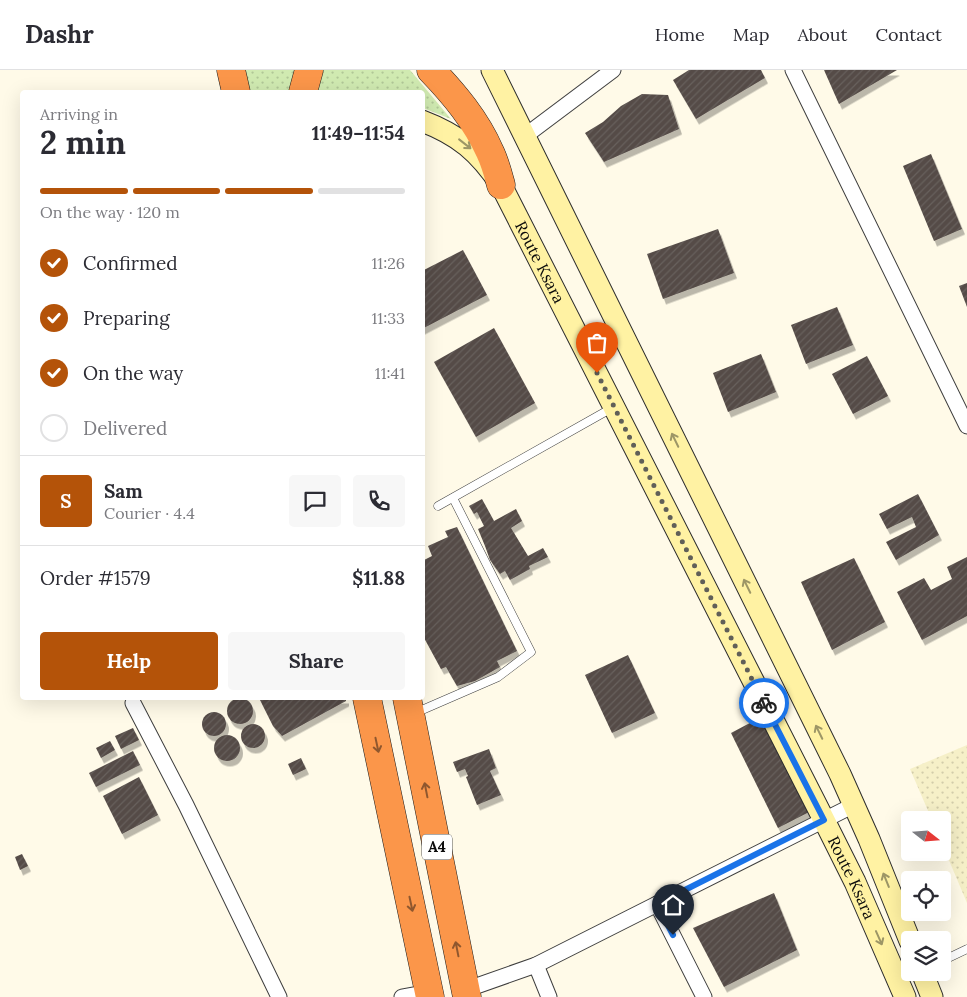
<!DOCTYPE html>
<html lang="en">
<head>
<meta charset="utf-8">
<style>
	body { margin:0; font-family:Lora,serif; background:#f7f7f7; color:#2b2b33; height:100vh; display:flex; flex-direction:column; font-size:19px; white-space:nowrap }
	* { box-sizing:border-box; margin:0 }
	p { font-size:16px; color:#7c7c81 }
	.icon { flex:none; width:28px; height:28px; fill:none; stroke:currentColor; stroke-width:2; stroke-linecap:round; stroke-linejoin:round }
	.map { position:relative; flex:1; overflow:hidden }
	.drawer { position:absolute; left:20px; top:20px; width:405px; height:610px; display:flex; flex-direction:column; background:#fff; border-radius:5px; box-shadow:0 5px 20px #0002 }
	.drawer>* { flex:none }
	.needle { width:32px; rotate:107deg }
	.controls { position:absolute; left:901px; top:741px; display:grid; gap:10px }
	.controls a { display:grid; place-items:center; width:50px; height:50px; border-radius:5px; background:#fff; box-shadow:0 5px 20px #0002; font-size:25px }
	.pin { position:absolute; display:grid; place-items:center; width:42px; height:42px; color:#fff; margin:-51px -21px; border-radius:50% 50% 50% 0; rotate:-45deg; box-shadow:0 0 5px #0007 }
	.pin .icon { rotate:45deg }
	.courier { position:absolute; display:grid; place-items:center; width:50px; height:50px; margin:-25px; border:4px solid #1a73e8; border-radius:50%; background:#fff; color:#222; box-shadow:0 1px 6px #0007 }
	.summary em { font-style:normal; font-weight:700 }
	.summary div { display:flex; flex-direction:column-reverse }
	.summary { display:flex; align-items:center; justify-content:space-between; height:85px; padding:0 20px }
	h1 { font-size:32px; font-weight:700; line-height:38px }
	.bar { display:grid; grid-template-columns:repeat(4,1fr); gap:8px 5px; align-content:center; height:60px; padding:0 20px }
	.bar i { height:6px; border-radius:4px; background:#e1e1e2 }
	.bar .active { background:#b45309 }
	.bar p { grid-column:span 4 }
	.line { display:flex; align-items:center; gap:12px; padding:0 20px; border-top:1px solid #e1e1e2 }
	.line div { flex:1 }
	.round { display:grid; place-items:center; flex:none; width:52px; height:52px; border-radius:5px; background:#f7f7f7 }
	ol { padding:0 20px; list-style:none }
	li { display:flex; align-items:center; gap:15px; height:55px }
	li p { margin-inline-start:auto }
	li .icon { padding:5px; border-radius:50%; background:#b45309; color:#fff; stroke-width:4 }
	li:last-child { color:#7c7c81 }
	li i { width:28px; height:28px; border:2px solid #e1e1e2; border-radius:50% }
	.button { display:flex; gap:10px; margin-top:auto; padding:10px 20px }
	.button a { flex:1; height:58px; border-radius:5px; background:#b45309; color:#fff; font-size:20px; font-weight:700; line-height:58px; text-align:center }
	.button a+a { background:#f7f7f7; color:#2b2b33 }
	header { display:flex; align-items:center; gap:30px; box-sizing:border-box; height:70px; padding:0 25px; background:#fff; border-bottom:1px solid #e1e1e2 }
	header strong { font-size:24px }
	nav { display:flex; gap:28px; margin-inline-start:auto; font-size:18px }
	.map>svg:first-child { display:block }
	.farmland { fill:url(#farmland-dots) }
	.garden { fill:url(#garden-dots) }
	.building { fill:url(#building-hatch); filter:url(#shadow) }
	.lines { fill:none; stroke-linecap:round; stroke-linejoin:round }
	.lane-casing { stroke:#3e3e3e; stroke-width:9 }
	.street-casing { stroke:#3e3e3e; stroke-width:17 }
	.secondary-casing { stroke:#2d2d2d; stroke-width:23 }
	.highway-casing { stroke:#1c1c1c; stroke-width:29 }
	.lane { stroke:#fff; stroke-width:8 }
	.street { stroke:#fff; stroke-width:15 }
	.secondary { stroke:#fff2a3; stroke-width:21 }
	.highway { stroke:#fb964a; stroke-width:28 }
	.oneway { stroke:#9d9666 }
	.oneway2 { stroke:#8f572e }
	.done { stroke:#605f58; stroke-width:5; stroke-dasharray:0 9 }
	.route { stroke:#1a73e8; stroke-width:6 }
	.labels { text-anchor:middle; stroke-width:5; stroke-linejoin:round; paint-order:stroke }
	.shield { fill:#fff; stroke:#545454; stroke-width:1 }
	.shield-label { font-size:15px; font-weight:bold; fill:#0b0b0b }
	.street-label { font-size:16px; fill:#0b0b0b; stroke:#fff }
</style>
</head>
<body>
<header>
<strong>Dashr</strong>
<nav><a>Home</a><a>Map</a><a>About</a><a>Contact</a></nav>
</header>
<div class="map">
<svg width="967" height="927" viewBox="0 0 967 927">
	<defs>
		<pattern id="farmland-dots" width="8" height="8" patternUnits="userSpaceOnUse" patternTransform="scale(1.25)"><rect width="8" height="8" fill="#f6f0c8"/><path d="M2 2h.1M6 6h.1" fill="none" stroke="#d2ccaa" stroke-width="1.8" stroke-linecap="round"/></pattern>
		<pattern id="garden-dots" width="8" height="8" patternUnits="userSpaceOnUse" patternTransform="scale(1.25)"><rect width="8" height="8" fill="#d0eab1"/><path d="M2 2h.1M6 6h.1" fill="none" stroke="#b1c797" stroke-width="1.8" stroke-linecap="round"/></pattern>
		<pattern id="building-hatch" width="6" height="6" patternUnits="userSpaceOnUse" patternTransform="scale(1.25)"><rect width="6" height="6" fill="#544b47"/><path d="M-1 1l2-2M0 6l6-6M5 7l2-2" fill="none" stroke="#68605d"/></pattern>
		<filter id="shadow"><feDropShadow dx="3" dy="5.5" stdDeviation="0" flood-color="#0004"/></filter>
	</defs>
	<rect width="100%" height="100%" fill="#fffae8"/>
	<!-- farmland -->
	<path class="farmland" d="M 967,675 L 967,833 L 943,776 L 942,750 L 932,750 L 910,699 Z"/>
	<!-- garden -->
	<g class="garden">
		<path d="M 245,0 L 295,0 L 289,22 L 249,22 Z"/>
		<path d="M 321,0 L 410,0 L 451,49 L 423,38 L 422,22 L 315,22 Z"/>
	</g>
	<!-- building -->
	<g class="building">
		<path d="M 689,0 L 761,0 L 765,8 L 696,49 L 673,10 Z"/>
		<path d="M 824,0 L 897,0 L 839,34 Z"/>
		<path d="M 642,24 L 668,25 L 679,59 L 604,92 L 585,63 L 603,52 L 621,36 Z"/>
		<path d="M 931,84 L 962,159 L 934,171 L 903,96 Z"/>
		<path d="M 718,159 L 734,203 L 663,229 L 647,184 Z"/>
		<path d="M 463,180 L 487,225 L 422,259 L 422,201 Z"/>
		<path d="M 967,213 L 967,237 L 959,216 Z"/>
		<path d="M 837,237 L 853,275 L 806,294 L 791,255 Z"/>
		<path d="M 494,258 L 535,333 L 476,367 L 434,292 Z"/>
		<path d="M 761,284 L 776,322 L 728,342 L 713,303 Z"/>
		<path d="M 867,286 L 888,326 L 853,344 L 832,304 Z"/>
		<path d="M 918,424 L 939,465 L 896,490 L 886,472 L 916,457 L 912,447 L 887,459 L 879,444 Z"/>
		<path d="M 482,429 L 494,451 L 516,439 L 522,451 L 511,458 L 528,486 L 543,478 L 548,487 L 529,496 L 530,499 L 510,510 L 505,501 L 500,504 L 490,490 L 485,476 L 478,459 L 484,456 L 477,442 L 474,444 L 469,436 Z"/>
		<path d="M 457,457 L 517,581 L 497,591 L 500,597 L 475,611 L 457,616 L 446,597 L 441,599 L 422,564 L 422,491 L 432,486 L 428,476 L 448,467 L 445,461 Z"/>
		<path d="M 967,487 L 967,546 L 922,570 L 897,522 L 924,508 L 931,520 L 952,509 L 947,497 Z"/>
		<path d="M 854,488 L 885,552 L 832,580 L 801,512 Z"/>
		<path d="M 628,585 L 655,643 L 612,663 L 585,605 Z"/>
		<path d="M 259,628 L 346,628 L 346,631 L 282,666 L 273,656 Z"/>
		<circle cx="240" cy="641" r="13"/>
		<circle cx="214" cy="654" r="12"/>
		<path d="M 767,644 L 815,739 L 778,758 L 731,663 Z"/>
		<circle cx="253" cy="666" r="12"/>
		<path d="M 133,658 L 139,670 L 121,679 L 115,666 Z"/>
		<circle cx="227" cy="678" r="13"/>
		<path d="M 110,671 L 115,680 L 101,688 L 96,678 Z"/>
		<path d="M 489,679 L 496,698 L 490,701 L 501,725 L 477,735 L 466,707 L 468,706 L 465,699 L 457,702 L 453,692 Z"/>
		<path d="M 133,681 L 140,695 L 96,717 L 89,703 Z"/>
		<path d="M 301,688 L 306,699 L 293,705 L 288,694 Z"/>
		<path d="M 139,707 L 158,745 L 122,764 L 103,726 Z"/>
		<path d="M 22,784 L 28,796 L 20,800 L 15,787 Z"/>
		<path d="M 774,823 L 797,880 L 724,917 L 693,858 Z"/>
	</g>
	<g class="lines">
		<!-- lane casing -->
		<g class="lane-casing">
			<g id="lane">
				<path d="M 438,436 L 612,338"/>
				<path d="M 415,643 L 498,607 L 531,582 L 453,428"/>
				<path d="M 942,891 L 967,879"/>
			</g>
		</g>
		<!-- street casing -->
		<g class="street-casing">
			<g id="street">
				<path d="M 793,0 L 967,356"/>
				<path d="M 525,66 L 613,0"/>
				<path d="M 133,633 L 186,735 L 279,927"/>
				<path d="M 657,834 L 704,927"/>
				<path d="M 536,895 L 549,927"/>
				<path d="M 465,920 L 536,895 L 657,834 L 854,735"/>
				<path d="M 402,927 L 429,922"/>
			</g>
		</g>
		<!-- secondary casing -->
		<g class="secondary-casing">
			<g id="secondary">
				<path d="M 492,0 L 840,704 L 869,769 L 910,871"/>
				<path id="s1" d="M 422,51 C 459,65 479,82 501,115 L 824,750 L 855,812 L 905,927"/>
				<path d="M 922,902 L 932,927"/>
			</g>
		</g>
		<!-- highway casing -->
		<g class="highway-casing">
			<g id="highway">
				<path d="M 231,0 L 236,22"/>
				<path d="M 431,0 C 454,24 476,50 490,82 C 495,92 498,104 501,115"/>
				<path d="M 303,22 L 309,0"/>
				<path d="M 367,628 L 430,927"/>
				<path d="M 407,628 L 467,927"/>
			</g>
		</g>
		<!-- lane -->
		<use href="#lane" class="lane"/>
		<!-- street -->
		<use href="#street" class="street"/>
		<!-- secondary -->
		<use href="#secondary" class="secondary"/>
		<!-- highway -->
		<use href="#highway" class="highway"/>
	</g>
	<!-- one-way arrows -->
	<defs><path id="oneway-shaft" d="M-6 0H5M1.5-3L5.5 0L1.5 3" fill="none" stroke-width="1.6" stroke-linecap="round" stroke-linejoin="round" transform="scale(1.25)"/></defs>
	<g class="oneway">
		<use href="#oneway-shaft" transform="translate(465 74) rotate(38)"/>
		<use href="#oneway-shaft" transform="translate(675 370) rotate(-116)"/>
		<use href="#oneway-shaft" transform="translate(747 516) rotate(-116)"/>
		<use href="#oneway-shaft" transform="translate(819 662) rotate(-116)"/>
		<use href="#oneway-shaft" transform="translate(886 810) rotate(-112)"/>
		<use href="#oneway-shaft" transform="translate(879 868) rotate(66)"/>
	</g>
	<g class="oneway2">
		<use href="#oneway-shaft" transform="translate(377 675) rotate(78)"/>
		<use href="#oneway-shaft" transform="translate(426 720) rotate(-101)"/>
		<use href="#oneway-shaft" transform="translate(411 834) rotate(78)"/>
		<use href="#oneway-shaft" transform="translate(457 879) rotate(-101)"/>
	</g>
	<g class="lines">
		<!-- done -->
		<path class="done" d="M 597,303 L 764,633"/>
		<!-- route -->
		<path class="route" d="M 673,865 L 657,834 L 824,750 L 764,633"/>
	</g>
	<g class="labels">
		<!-- shield labels -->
		<rect class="shield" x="422" y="764.5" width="30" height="25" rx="4"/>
		<g class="shield-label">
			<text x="437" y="782">A4</text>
		</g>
		<!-- street labels -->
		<g class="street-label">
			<text dy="6" stroke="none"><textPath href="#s1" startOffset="190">Route Ksara</textPath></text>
			<text dy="6" stroke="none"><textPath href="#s1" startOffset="880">Route Ksara</textPath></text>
		</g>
	</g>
</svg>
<div class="controls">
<a><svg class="needle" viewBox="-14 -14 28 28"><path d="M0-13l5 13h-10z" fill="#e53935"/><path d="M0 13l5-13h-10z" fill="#7c7c81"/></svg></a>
<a><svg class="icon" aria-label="locate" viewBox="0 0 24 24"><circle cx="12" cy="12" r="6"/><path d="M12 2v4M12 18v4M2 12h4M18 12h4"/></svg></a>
<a><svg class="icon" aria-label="layers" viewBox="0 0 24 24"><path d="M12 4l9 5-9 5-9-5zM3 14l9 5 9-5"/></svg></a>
</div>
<div class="pin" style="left:597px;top:303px;background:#ea580c"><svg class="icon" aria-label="bag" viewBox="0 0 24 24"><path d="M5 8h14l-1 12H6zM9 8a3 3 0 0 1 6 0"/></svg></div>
<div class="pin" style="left:673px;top:865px;background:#1f2937"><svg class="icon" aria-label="home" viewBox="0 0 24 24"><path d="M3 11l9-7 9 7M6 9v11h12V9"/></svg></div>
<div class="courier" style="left:764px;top:633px"><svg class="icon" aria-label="bike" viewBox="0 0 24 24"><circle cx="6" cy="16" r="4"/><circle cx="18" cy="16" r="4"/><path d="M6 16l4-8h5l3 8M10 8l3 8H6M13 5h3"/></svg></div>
<section class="drawer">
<div class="summary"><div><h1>2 min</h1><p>Arriving in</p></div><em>11:49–11:54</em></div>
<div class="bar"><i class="active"></i><i class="active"></i><i class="active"></i><i></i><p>On the way · 120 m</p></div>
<ol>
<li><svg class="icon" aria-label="check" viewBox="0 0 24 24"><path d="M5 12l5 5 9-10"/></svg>Confirmed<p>11:26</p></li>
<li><svg class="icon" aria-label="check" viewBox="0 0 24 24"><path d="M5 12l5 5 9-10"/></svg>Preparing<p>11:33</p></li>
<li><svg class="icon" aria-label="check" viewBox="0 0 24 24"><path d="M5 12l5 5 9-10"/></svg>On the way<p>11:41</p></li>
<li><i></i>Delivered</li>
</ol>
<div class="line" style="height:90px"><b class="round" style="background:#b45309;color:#fff">S</b><div><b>Sam</b><p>Courier · 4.4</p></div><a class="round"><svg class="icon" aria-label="chat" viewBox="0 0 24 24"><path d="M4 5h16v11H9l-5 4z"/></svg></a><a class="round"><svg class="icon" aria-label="phone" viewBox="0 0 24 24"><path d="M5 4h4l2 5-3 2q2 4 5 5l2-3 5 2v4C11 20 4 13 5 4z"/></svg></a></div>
<div class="line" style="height:65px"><div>Order #1579</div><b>$11.88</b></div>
<div class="button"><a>Help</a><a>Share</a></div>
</section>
</div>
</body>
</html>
